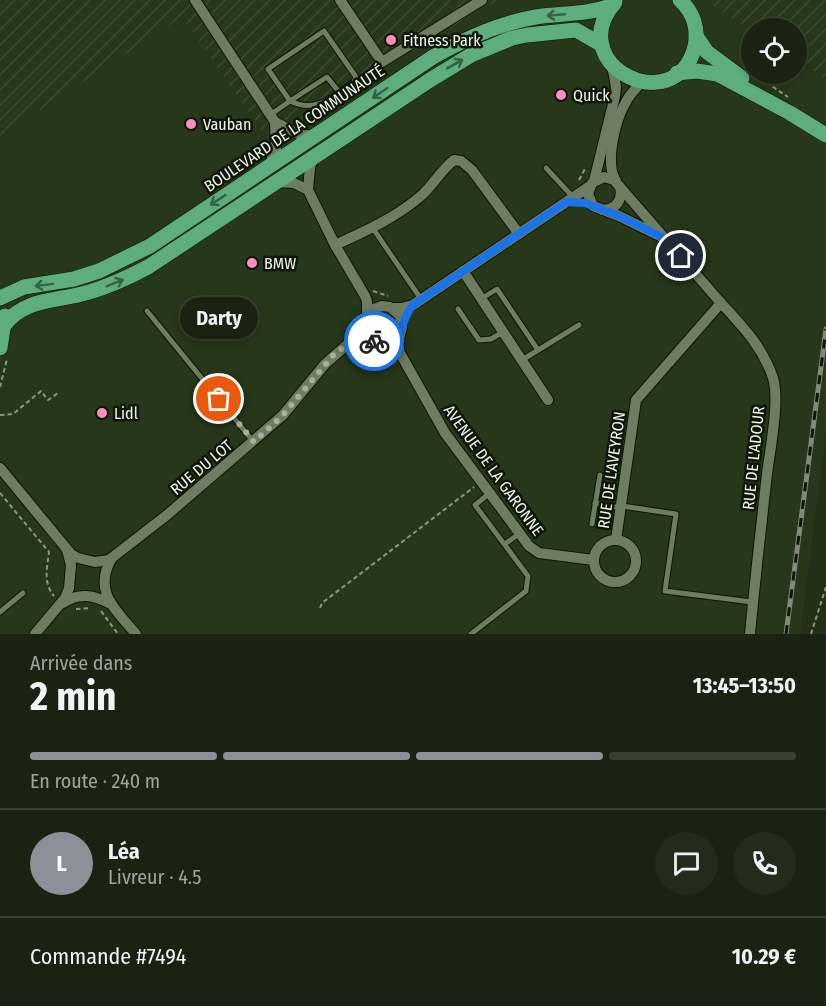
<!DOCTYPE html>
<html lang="fr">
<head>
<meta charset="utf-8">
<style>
	body { margin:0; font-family:"Fira Sans Condensed",sans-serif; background:#232b1a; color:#f1f3f6; height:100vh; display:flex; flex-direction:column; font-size:22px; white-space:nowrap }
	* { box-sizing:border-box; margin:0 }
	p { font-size:20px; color:#9fa49f }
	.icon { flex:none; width:33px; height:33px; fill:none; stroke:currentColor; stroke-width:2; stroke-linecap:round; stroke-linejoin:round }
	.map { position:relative; height:634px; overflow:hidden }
	.side { display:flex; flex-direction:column; background:#1a2311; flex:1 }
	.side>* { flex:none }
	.buttons { position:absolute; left:741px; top:18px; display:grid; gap:12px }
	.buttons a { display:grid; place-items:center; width:66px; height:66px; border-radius:50%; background:#1a2311; box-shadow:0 3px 9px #0003,0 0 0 2px #384031; font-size:30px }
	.pin { position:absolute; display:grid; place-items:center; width:51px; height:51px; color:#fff; margin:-26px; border:3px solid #fff; border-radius:50%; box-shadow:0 2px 6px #0007 }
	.courier { position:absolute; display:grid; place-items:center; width:60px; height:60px; margin:-30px; border:4px solid #1a73e8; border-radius:50%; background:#fff; color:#222; box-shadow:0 2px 8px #0007 }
	.bubble { position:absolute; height:42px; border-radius:21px; background:#1a2311; box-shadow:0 3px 9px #0003,0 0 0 2px #384031; font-size:20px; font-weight:700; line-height:42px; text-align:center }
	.summary em { font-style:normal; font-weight:700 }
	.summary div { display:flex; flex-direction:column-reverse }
	.summary { display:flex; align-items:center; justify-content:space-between; height:102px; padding:0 30px }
	h1 { font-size:39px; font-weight:700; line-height:45px }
	.bar { display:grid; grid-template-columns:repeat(4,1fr); gap:9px 6px; align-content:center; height:72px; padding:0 30px }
	.bar i { height:8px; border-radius:4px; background:#384031 }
	.bar .active { background:#8c9099 }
	.bar p { grid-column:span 4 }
	.line { display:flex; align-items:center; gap:15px; padding:0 30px; border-top:2px solid #384031 }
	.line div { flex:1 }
	.round { display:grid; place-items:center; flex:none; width:63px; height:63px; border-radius:32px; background:#232b1a }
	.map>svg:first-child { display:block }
	.built { fill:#273719 }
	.industrial { fill:url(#industrial-furrows) }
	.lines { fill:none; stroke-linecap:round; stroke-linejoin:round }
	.service-casing { stroke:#0c1702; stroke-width:7 }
	.minor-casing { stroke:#0c1702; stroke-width:12 }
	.primary-casing { stroke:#0c1702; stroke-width:16 }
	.path { stroke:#8c9683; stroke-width:2; stroke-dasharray:4.5 3; stroke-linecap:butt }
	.service { stroke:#6e7d62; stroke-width:5 }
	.minor { stroke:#6e7d62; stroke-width:10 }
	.primary { stroke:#5dad7f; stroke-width:15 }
	.rail-casing { stroke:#808a76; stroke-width:5 }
	.rail { stroke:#10150b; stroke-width:3; stroke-dasharray:9; stroke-linecap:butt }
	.oneway { stroke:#366145 }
	.done { stroke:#a6b09e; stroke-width:6; stroke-dasharray:0 10.8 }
	.route { stroke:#1a73e8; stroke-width:8 }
	.poi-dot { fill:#fd8ec0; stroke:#10150b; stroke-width:2 }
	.labels { text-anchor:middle; stroke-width:5; stroke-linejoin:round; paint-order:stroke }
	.poi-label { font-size:16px; fill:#edf6e7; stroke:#10150b; text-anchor:start }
	.street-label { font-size:16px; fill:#edf6e7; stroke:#10150b }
</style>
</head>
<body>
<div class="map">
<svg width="826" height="634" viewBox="0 0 826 634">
	<defs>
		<pattern id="industrial-furrows" width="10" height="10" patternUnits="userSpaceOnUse" patternTransform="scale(1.5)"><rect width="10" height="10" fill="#273719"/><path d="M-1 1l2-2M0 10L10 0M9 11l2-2" fill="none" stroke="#3c4b2f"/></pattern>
	</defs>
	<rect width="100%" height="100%" fill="#232f17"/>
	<!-- built -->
	<path class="built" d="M 506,0 L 704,0 L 751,31 L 752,74 L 796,74 L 797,60 L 826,79 L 826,436 L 800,634 L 0,634 L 0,136 L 182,16 L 493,3 Z"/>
	<!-- industrial -->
	<g class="industrial">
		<path d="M 0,0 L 506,0 L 492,3 L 268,139 L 182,17 L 0,136 Z"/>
		<path d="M 704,0 L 826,0 L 826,79 L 797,60 L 796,28 L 752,28 L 751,31 Z"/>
	</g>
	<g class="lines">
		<!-- service casing -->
		<g class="service-casing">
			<g id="service">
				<path d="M 290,101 L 327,77 L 339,92"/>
				<path d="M 270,115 L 290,101 L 268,69 L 324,31 L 356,77 L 354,82 C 333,96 317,114 290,101"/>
				<path d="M 546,168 L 573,197"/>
				<path d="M 372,227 L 421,299"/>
				<path d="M 481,299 L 497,289 L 538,350"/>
				<path d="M 458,309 L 479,340 L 491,339 L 503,332"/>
				<path d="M 147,311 L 252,440"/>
				<path d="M 522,360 L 579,325"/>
				<path d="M 595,503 L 621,508"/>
				<path d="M 622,506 L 676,514 L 665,591 L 752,602"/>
				<path d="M 592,524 L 600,475"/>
				<path d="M 505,544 L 520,533"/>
				<path d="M 0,612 L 23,593"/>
				<path d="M 471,634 L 526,591 L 528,576 L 475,505 L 490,493"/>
			</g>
		</g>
		<!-- minor casing -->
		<g class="minor-casing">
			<g id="minor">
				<path d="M 195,0 L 275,122"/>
				<path d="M 340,0 L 382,62 L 482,0"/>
				<path d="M 314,156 L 310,167 L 308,190 L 335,245 L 365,296 L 367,301 L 367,317"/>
				<path d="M 269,166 L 276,149 L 275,122 L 298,134 L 315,136"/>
				<path d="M 594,181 L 615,96 L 616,87 L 612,65"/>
				<path d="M 616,181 C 604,162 616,118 627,100 C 631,93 636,88 642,82"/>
				<path d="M 277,182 L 294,183 L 308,190"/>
				<path d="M 602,210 C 616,210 623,200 620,187"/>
				<path d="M 335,245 C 366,231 397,217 422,195 C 434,184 441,170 454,160 L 461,161 L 472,170 L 519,234"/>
				<path d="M 463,271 L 548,400"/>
				<path d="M 721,303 C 742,326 763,347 773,378 C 780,401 770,449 767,474 C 761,527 755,580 750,634"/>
				<path d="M 393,308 L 402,308 L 413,305 L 590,186"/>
				<path d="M 352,341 C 369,334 385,351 400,335"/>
				<path d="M 0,468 L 71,554 L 78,558 L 95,562 L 109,560 L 167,515 L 283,415 L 325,364 L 357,336 L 368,315 L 374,309 L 382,306 L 390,307 L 400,316 L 402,327 L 398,343 L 400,353 L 445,433 L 529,546 L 539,553 L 594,560"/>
				<circle cx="615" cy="561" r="21"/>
				<path d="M 616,540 L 636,400 L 721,303 L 620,187 L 614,180 L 604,177 L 592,183 L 588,194 L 593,206 L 619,216 L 668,240"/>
				<path d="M 112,558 C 92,591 116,610 136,634"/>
				<path d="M 63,603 C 79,592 94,595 111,604"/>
				<path d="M 35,634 L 65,598 L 69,588 L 71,565 L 67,550"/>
			</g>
		</g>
		<!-- primary casing -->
		<g class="primary-casing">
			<g id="primary">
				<path d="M 615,2 C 561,65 676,122 695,46 C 699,29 693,12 680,0"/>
				<path d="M 696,36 L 707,52 L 742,78"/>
				<path d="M 677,73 L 697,71 L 717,74 L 790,113 L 826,135"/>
				<path d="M 0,298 L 24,287 L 74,279 L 99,271 L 150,246 L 433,57 C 466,38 499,23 536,17 C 562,13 588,15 613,5"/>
				<path d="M 4,325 C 26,297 57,302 89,292 C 110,286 129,277 148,267 L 430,80 L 471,55 L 512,38 L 527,35 L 576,30 L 602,45"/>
				<path d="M 0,348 L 5,316"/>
			</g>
		</g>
		<!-- path -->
		<g class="path">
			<path d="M 754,74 L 788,97"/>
			<path d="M 579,180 L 586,167"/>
			<path d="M 373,291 L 388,296"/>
			<path d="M 0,387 L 7,359"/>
			<path d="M 0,415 L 13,414 L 41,391 L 48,400 L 58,393"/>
			<path d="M 0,493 L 49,552 C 47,568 43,583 54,596"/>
			<path d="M 320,608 L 322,603 L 474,487"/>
			<path d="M 76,609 L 91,608"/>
			<path d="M 101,611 L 118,634"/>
			<path d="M 811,634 L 826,587"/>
		</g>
		<!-- service -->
		<use href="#service" class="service"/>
		<!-- minor -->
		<use href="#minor" class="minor"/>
		<!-- primary -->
		<use href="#primary" class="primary"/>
		<!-- rail casing -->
		<g class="rail-casing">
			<path id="rail" d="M 786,634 L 826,329"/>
		</g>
		<!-- rail -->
		<use href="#rail" class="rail"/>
	</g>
	<!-- one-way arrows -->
	<defs><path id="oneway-shaft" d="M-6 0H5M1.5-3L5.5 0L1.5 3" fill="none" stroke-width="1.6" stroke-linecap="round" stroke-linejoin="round" transform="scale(1.5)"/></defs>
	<g class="oneway">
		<use href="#oneway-shaft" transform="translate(556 15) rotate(175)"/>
		<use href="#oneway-shaft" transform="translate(455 64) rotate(-29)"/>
		<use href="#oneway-shaft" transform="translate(380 93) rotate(146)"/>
		<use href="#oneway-shaft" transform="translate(218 200) rotate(147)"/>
		<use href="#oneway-shaft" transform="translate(115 283) rotate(-22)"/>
		<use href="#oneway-shaft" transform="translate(44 285) rotate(173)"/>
	</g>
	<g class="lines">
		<!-- done -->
		<path class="done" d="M 219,399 L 254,442 L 283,415 L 335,353 L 358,339 L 374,341"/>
		<!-- route -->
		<path class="route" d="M 374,341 C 405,352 398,321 413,305 L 566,202 L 585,203 L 619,216 L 668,240 L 681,256"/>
	</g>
	<!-- markers -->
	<g class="poi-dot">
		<circle cx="391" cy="40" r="6"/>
		<circle cx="561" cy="95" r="6"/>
		<circle cx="191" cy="124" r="6"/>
		<circle cx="252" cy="263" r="6"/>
		<circle cx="102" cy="413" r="6"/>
	</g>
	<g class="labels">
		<!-- poi labels -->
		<g class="poi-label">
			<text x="403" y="46">Fitness Park</text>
			<text x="573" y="101">Quick</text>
			<text x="203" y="130">Vauban</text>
			<text x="264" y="269">BMW</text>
			<text x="114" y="419">Lidl</text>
		</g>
		<!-- street labels -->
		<g class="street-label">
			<text transform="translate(294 128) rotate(-34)" y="6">BOULEVARD DE LA COMMUNAUTÉ</text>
			<text transform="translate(753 458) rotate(-84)" y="6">RUE DE L'ADOUR</text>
			<text transform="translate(201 467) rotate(-40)" y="6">RUE DU LOT</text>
			<text transform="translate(494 470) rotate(54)" y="6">AVENUE DE LA GARONNE</text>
			<text transform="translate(611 470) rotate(-82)" y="6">RUE DE L'AVEYRON</text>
		</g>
	</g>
</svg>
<div class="buttons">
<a><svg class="icon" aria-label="locate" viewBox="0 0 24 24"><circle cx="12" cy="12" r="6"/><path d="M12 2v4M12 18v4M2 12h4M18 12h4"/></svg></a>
</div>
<div class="pin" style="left:219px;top:399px;background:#ea580c"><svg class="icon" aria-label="bag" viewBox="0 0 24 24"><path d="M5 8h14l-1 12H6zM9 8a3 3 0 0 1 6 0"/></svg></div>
<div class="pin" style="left:681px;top:256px;background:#1f2937"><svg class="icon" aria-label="home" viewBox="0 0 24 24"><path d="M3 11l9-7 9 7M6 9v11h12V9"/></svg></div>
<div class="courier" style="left:374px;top:341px"><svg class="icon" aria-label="bike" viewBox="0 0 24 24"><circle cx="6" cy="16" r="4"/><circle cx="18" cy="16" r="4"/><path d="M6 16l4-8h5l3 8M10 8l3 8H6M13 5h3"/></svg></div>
<div class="bubble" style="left:180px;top:297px;width:78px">Darty</div>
</div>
<section class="side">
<div class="summary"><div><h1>2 min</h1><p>Arrivée dans</p></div><em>13:45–13:50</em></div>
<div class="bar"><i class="active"></i><i class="active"></i><i class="active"></i><i></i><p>En route · 240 m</p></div>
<div class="line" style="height:108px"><b class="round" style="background:#8c9099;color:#fff">L</b><div><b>Léa</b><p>Livreur · 4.5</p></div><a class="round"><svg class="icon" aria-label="chat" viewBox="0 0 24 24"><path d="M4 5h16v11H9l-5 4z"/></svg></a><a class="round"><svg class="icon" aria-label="phone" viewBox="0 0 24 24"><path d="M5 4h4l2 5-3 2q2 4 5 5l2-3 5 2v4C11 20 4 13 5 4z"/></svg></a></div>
<div class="line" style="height:78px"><div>Commande #7494</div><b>10.29 €</b></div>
</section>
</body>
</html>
